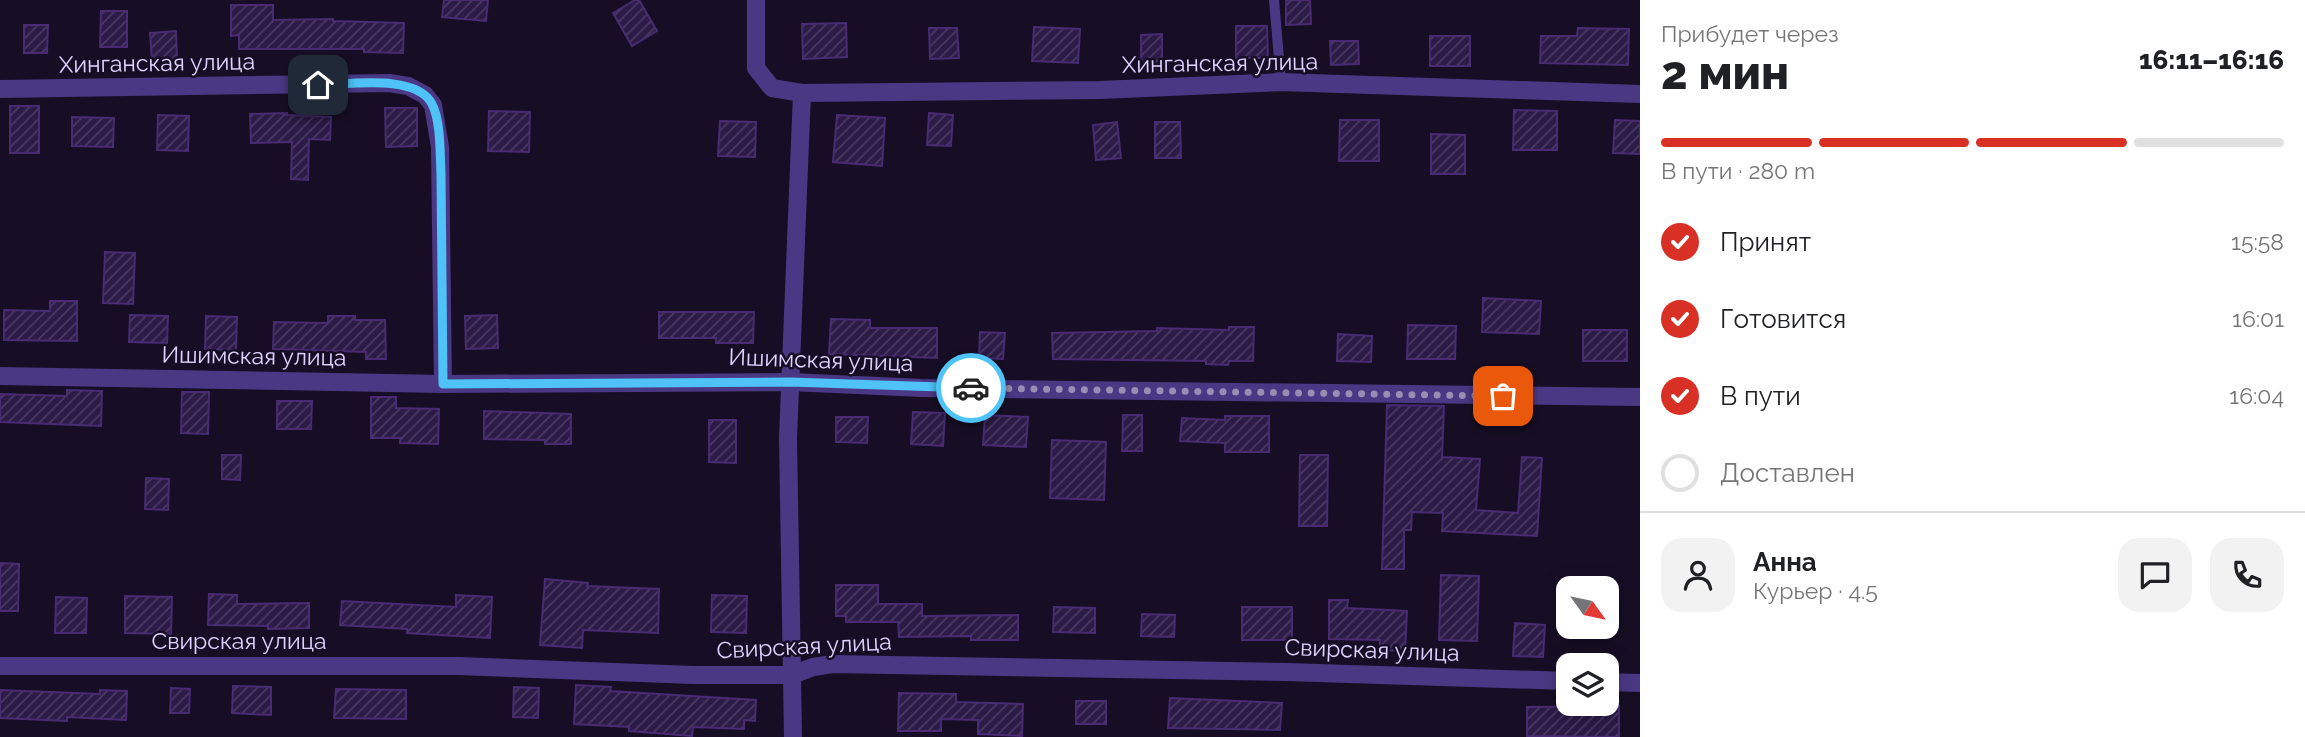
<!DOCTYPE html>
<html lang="ru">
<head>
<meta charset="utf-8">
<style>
	body { margin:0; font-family:Raleway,sans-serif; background:#f2f2f2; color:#202124; height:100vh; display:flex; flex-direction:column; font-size:26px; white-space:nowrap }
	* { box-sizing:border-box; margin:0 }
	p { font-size:23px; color:#757577 }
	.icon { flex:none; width:38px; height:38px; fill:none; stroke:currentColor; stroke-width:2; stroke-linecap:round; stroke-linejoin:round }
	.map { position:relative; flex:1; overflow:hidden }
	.panel { display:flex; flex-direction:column; background:#fff; width:665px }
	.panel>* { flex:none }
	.needle { width:46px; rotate:123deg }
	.fabs { position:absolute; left:1556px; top:576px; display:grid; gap:14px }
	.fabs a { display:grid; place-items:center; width:63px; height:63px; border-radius:14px; background:#fff; box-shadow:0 4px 18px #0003; font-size:35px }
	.pin { position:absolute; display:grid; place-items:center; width:60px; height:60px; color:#fff; margin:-30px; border-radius:14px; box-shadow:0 4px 10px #0006 }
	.courier { position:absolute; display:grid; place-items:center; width:70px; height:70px; margin:-35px; border:5px solid #4fc3f7; border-radius:50%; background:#fff; color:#222; box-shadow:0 2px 9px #0007 }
	.overview em { font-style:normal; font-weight:800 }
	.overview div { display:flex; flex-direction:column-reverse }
	.overview { display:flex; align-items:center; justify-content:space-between; height:119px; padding:0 21px }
	h1 { font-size:46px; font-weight:800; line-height:52px }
	.bar { display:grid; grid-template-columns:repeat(4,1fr); gap:10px 7px; align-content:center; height:84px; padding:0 21px }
	.bar i { height:9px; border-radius:5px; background:#e0e0e0 }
	.bar .active { background:#d93025 }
	.bar p { grid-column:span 4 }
	.line { display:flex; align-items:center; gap:18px; padding:0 21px; border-top:2px solid #e0e0e0 }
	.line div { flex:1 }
	.round { display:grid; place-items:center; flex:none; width:74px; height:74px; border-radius:21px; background:#f2f2f2 }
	ol { padding:0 21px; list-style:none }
	li { display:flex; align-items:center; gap:21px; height:77px }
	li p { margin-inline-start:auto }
	li .icon { padding:7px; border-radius:50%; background:#d93025; color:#fff; stroke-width:4 }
	li:last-child { color:#757577 }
	li i { width:38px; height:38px; border:4px solid #e0e0e0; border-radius:50% }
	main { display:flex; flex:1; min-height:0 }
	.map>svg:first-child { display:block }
	.building { fill:url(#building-hatch); stroke:#482b73; stroke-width:2 }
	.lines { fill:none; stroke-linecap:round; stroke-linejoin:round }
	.service { stroke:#4b3885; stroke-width:10 }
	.minor { stroke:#4b3885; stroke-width:18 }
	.done { stroke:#9a8db3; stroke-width:7; stroke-dasharray:0 12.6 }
	.route { stroke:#4fc3f7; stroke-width:9 }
	.labels { text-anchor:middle; stroke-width:5; stroke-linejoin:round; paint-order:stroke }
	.street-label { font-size:23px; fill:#e0d2ff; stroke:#170e25 }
</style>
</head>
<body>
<main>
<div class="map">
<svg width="1640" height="737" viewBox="0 0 1640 737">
	<defs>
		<pattern id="building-hatch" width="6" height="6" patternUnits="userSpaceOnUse" patternTransform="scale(1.75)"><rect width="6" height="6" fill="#2c1a47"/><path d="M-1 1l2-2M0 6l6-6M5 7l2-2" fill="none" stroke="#4a3a63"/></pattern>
	</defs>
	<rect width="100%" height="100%" fill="#170e25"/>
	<!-- building -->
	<g class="building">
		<path d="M 444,0 L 488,0 L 486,21 L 442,17 Z"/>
		<path d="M 635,0 L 639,0 L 657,31 L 632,46 L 613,13 Z"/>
		<path d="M 1286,0 L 1310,0 L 1311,24 L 1286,25 Z"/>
		<path d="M 231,5 L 273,5 L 273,20 L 333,19 L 333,21 L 404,23 L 403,53 L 364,52 L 364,49 L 239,49 L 239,35 L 231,36 Z"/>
		<path d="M 101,11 L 127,11 L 127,47 L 100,47 Z"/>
		<path d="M 846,23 L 847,57 L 803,59 L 802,24 Z"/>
		<path d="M 24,25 L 48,25 L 47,53 L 24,53 Z"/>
		<path d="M 1236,26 L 1267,26 L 1268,58 L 1236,58 Z"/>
		<path d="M 1034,27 L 1080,29 L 1078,63 L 1032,61 Z"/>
		<path d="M 929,28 L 957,28 L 959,58 L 930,59 Z"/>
		<path d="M 1578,28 L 1629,29 L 1628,65 L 1540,63 L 1541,36 L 1577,36 Z"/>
		<path d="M 176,31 L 177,59 L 152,61 L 150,33 Z"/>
		<path d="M 1162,34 L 1162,69 L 1141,69 L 1141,35 Z"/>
		<rect x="1430" y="36" width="40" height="30"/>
		<path d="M 1330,41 L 1358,41 L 1359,64 L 1331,65 Z"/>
		<rect x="10" y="106" width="29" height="47"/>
		<path d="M 385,108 L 417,108 L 417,146 L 386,147 Z"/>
		<path d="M 1514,110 L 1557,111 L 1557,150 L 1513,150 Z"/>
		<path d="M 489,111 L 530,112 L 529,152 L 488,151 Z"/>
		<path d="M 287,113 L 287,115 L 331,117 L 330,140 L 309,139 L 308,180 L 291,179 L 292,142 L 251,143 L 250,114 Z"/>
		<path d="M 929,113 L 953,115 L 951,146 L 927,145 Z"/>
		<path d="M 158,115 L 189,116 L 188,151 L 157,150 Z"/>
		<path d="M 837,115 L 885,118 L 882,166 L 833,162 Z"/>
		<path d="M 72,117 L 114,118 L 113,147 L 72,146 Z"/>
		<path d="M 1340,120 L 1379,120 L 1379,161 L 1339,161 Z"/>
		<path d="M 1615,120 L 1640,121 L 1640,154 L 1613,153 Z"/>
		<path d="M 720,121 L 756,122 L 755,157 L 718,156 Z"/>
		<path d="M 1117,122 L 1121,158 L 1096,160 L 1093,125 Z"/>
		<path d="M 1155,122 L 1180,122 L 1181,158 L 1155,158 Z"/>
		<path d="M 1431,134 L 1465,135 L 1465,174 L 1431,174 Z"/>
		<path d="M 105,252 L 135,253 L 133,304 L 103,303 Z"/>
		<path d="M 1483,298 L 1541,301 L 1539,334 L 1482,332 Z"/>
		<path d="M 50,301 L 77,301 L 77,341 L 4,340 L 4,310 L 50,311 Z"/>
		<path d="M 659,312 L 754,312 L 753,343 L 716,343 L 716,338 L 659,338 Z"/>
		<path d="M 130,315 L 168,316 L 167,343 L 129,342 Z"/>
		<path d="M 497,315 L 498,348 L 466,349 L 465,316 Z"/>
		<path d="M 206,316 L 237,317 L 236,350 L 205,349 Z"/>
		<path d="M 328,316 L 355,316 L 355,320 L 385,320 L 386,359 L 366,359 L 366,352 L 273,349 L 274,322 L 328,323 Z"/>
		<path d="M 831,319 L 870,320 L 870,328 L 937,328 L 937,358 L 829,354 Z"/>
		<path d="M 1408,325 L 1456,326 L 1455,359 L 1407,359 Z"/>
		<path d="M 1229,327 L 1254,327 L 1253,361 L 1229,361 L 1228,365 L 1206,364 L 1206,361 L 1053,359 L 1052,333 L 1157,331 L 1157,328 L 1229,330 Z"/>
		<rect x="1583" y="330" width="44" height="31"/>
		<path d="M 980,332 L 1005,333 L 1003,359 L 979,358 Z"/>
		<path d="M 1338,334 L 1372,336 L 1371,362 L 1337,361 Z"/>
		<path d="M 67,390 L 102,391 L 101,426 L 0,422 L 0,394 L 67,396 Z"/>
		<path d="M 182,392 L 209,392 L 208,434 L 181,433 Z"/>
		<path d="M 371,397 L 396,397 L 396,408 L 439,409 L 438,444 L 400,443 L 400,438 L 371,438 Z"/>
		<path d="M 277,401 L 312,401 L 311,429 L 277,429 Z"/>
		<path d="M 1387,405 L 1444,406 L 1442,457 L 1480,459 L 1476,510 L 1518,513 L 1522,457 L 1542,458 L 1537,536 L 1442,531 L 1443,513 L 1412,512 L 1411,530 L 1404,530 L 1404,569 L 1382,569 Z"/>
		<path d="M 484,411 L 571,414 L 571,444 L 545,444 L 545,440 L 484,439 Z"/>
		<path d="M 913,412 L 945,413 L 943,446 L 911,444 Z"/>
		<path d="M 985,415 L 1028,417 L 1026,447 L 983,445 Z"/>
		<path d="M 1123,415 L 1142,415 L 1142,451 L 1122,451 Z"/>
		<path d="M 1225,416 L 1269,416 L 1269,452 L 1225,452 L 1225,443 L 1180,441 L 1182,418 L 1225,420 Z"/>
		<path d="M 836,417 L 868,417 L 867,443 L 836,442 Z"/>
		<path d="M 709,420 L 736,420 L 736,463 L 709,462 Z"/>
		<path d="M 1052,440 L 1106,442 L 1104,500 L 1050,498 Z"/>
		<path d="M 222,455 L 241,455 L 240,480 L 222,479 Z"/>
		<path d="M 1300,455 L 1328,455 L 1327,526 L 1299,526 Z"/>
		<path d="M 146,478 L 169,479 L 168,510 L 145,509 Z"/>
		<path d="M 0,563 L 19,564 L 18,611 L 0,611 Z"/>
		<path d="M 1441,575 L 1479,576 L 1477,641 L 1439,640 Z"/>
		<path d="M 545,579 L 588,583 L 587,586 L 659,589 L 658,633 L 583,630 L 582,648 L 540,645 Z"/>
		<path d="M 836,585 L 878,585 L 878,604 L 922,604 L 922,616 L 1018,615 L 1018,640 L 971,640 L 971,636 L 899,637 L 898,622 L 846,622 L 846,616 L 836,616 Z"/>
		<path d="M 209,594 L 237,595 L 237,604 L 309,603 L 309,628 L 268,629 L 268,626 L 208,625 Z"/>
		<path d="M 456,595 L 492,597 L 490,638 L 407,633 L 407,629 L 340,625 L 342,601 L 456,607 Z"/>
		<path d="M 712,595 L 747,596 L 746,633 L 711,632 Z"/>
		<path d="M 125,596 L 172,597 L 171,634 L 125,633 Z"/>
		<path d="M 56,597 L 87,598 L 86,633 L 55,633 Z"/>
		<path d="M 1329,600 L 1348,600 L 1347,608 L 1407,611 L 1405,651 L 1380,650 L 1380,640 L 1329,639 Z"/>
		<path d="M 1054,607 L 1095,608 L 1095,633 L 1053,632 Z"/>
		<rect x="1242" y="607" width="50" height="33"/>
		<path d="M 1142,614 L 1175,615 L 1174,637 L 1141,636 Z"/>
		<path d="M 1515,623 L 1545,625 L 1543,657 L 1513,656 Z"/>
		<path d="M 576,685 L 611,687 L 610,691 L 756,700 L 755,721 L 744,720 L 744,729 L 693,727 L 692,736 L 629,731 L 629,727 L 574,724 Z"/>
		<path d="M 233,686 L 271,687 L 271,715 L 232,713 Z"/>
		<path d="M 514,687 L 539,688 L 538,718 L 513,717 Z"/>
		<path d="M 171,688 L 190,689 L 189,713 L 170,713 Z"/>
		<path d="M 336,689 L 406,690 L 406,719 L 334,718 Z"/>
		<path d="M 0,690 L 100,694 L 100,690 L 127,691 L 126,720 L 67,717 L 67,721 L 0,718 Z"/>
		<path d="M 899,693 L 956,694 L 956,702 L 1023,704 L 1022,736 L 978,734 L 978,720 L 941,719 L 941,731 L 898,731 Z"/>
		<path d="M 1170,698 L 1282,703 L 1280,730 L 1168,728 Z"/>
		<rect x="1076" y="701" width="30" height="23"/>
		<path d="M 1619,706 L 1619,737 L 1527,736 L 1527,707 Z"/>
	</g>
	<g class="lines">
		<!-- service -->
		<path class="service" d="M 1274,0 L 1281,82"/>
		<!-- minor -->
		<g class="minor">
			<path d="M 756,0 L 756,68 L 772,88 L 802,93 L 788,438 L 793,737"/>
			<path d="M 0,89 L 389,83 L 408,86 L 425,95 L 433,105 L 440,147 L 443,384"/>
			<path d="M 802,93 L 1100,90 L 1281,82 L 1640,94"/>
			<path d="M 0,376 L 443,384 L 791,382 L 922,388 L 1640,397"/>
			<path d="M 0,666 L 459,666 L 693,675 L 792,675 L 813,667 L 833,664 L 1287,672 L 1568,681"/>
			<path d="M 1606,682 L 1640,683"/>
		</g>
	</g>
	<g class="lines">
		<!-- done -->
		<path class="done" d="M 971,388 L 1503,396"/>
		<!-- route -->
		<path class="route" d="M 318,85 C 347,85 416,73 432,104 C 441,121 440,155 441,174 L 443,384 L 790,382 L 971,388"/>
	</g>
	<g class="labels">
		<!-- street labels -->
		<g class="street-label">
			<text transform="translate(157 63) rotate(-1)" y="8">Хинганская улица</text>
			<text transform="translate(1220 63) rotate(-1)" y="8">Хинганская улица</text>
			<text transform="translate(254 356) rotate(1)" y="8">Ишимская улица</text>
			<text transform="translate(821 360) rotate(2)" y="8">Ишимская улица</text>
			<text x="239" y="649">Свирская улица</text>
			<text transform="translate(804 646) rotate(-3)" y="8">Свирская улица</text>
			<text transform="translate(1372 650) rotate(2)" y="8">Свирская улица</text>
		</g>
	</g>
</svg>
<div class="fabs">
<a><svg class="needle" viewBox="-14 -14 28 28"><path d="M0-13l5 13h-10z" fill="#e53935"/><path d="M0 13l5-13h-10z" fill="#757577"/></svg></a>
<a><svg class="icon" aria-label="layers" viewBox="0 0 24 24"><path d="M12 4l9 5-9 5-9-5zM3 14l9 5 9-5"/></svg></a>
</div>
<div class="pin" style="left:1503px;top:396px;background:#ea580c"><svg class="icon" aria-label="bag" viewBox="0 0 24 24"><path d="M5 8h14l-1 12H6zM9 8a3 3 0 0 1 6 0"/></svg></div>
<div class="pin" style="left:318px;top:85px;background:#1f2937"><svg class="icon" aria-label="home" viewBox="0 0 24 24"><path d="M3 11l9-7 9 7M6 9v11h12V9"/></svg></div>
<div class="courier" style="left:971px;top:388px"><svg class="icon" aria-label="car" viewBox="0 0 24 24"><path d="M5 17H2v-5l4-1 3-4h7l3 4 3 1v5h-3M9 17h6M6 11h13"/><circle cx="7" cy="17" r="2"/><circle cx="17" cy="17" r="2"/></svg></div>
</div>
<section class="panel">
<div class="overview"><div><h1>2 мин</h1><p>Прибудет через</p></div><em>16:11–16:16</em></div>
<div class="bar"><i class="active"></i><i class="active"></i><i class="active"></i><i></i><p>В пути · 280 m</p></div>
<ol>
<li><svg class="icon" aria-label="check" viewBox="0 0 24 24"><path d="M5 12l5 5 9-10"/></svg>Принят<p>15:58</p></li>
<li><svg class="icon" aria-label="check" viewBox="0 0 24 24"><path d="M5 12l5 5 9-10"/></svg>Готовится<p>16:01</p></li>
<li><svg class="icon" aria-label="check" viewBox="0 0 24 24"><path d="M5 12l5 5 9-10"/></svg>В пути<p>16:04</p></li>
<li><i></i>Доставлен</li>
</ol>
<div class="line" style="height:126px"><a class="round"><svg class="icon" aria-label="person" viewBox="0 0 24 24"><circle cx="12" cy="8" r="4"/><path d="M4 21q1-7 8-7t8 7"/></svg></a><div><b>Анна</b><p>Курьер · 4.5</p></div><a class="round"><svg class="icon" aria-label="chat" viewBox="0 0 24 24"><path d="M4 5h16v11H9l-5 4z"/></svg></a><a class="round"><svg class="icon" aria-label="phone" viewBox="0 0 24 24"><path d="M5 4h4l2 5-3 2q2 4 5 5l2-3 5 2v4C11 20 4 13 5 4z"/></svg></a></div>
</section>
</main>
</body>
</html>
